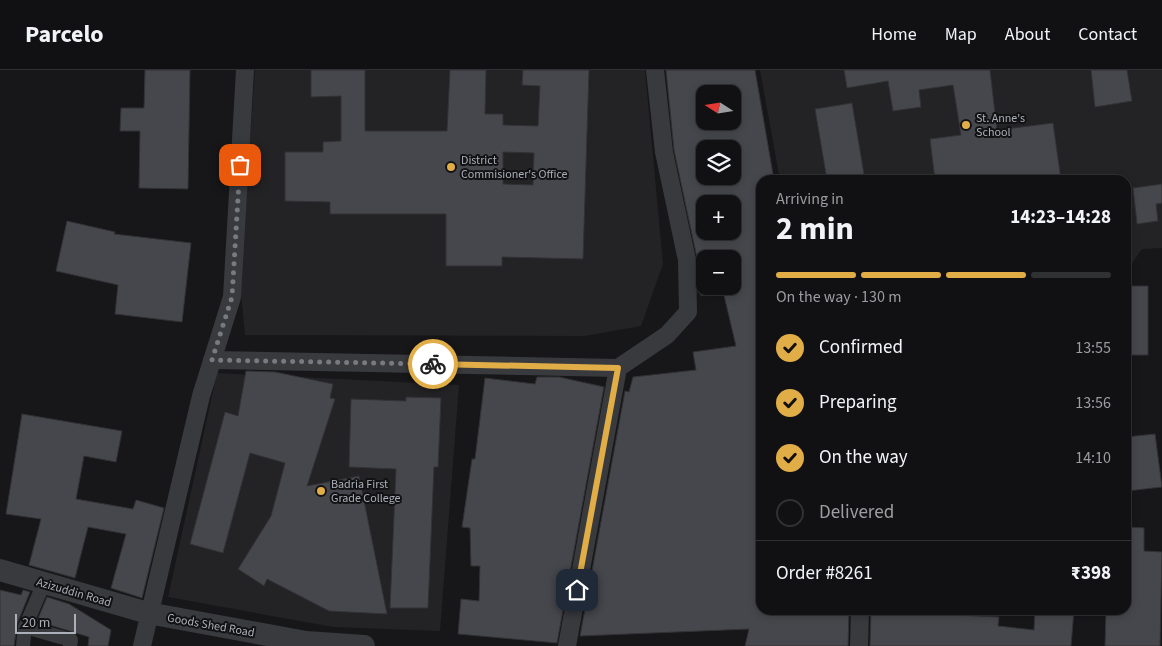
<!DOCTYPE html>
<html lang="en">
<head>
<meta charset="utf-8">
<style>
	body { margin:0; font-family:"Source Sans 3",sans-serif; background:#1e1f21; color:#f1f3f6; height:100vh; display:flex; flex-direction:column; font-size:19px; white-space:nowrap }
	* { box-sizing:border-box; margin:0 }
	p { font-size:16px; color:#9c9da0 }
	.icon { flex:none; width:28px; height:28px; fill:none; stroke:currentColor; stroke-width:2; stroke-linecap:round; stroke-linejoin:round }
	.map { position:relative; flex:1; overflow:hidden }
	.panel { position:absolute; left:756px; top:105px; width:375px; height:440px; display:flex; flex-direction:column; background:#111113; border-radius:15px; box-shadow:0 2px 8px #0003,0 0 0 1px #303133 }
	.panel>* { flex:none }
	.needle { width:32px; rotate:282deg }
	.controls { position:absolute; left:696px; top:15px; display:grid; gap:10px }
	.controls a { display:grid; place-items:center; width:45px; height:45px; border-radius:10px; background:#111113; box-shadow:0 2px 8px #0003,0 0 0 1px #303133; font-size:25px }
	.scale { position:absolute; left:15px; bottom:12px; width:61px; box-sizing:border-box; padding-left:5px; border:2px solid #abafb8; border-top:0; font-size:14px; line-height:18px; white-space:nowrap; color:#abafb8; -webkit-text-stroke:4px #121214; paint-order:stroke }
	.pin { position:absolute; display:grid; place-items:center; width:42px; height:42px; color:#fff; margin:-21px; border-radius:10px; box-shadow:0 2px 8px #0006 }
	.courier { position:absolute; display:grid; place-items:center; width:50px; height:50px; margin:-25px; border:4px solid #e1ad47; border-radius:50%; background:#fff; color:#222; box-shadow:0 1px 6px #0007 }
	.overview em { font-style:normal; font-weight:700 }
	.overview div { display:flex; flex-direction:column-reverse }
	.overview { display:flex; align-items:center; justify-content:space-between; height:85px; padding:0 20px }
	h1 { font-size:32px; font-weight:700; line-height:38px }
	.bar { display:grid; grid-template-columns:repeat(4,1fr); gap:8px 5px; align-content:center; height:60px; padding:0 20px }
	.bar i { height:6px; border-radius:4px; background:#303133 }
	.bar .on { background:#e1ad47 }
	.bar p { grid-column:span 4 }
	.line { display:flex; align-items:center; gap:12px; padding:0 20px; border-top:1px solid #303133 }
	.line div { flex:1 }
	ol { padding:0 20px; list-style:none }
	li { display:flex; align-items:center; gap:15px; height:55px }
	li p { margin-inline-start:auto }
	li .icon { padding:5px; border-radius:50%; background:#e1ad47; color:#111; stroke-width:4 }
	li:last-child { color:#9c9da0 }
	li i { width:28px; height:28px; border:2px solid #303133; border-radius:50% }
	header { display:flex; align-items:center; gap:30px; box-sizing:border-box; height:70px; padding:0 25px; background:#111113; border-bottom:1px solid #303133 }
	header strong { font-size:24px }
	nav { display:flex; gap:28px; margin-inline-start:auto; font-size:18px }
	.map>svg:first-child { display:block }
	.built { fill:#232326 }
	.building { fill:#46474c; stroke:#323235; fill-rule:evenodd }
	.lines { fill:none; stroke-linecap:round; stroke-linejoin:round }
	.pedestrian { stroke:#393a3e; stroke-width:14 }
	.minor { stroke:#393a3e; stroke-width:18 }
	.tertiary { stroke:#393a3e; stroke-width:22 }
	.done { stroke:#777a80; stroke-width:5; stroke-dasharray:0 9 }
	.route { stroke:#e1ad47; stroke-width:6 }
	.poi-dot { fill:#e1ad47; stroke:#121214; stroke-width:2 }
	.labels { text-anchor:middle; stroke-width:4; stroke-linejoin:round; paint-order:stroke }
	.poi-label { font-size:12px; fill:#abafb8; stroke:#121214; text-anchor:start }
	.street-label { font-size:12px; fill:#abafb8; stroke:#121214 }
</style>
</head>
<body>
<header>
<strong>Parcelo</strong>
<nav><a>Home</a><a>Map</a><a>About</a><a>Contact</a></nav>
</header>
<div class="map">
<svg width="1162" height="576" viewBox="0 0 1162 576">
	<rect width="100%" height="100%" fill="#171719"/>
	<!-- built -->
	<g class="built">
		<path d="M 255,0 L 645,0 L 663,194 L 641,256 L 585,266 L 245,265 L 240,213 Z"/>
		<path d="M 760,0 L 1162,0 L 1162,178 L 1142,179 L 1126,202 L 1126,110 L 780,110 Z"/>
		<path d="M 217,303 L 459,315 L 440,561 L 333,557 L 168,527 Z"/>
	</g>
	<!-- building -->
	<g class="building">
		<path d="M 145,0 L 190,0 L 188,119 L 139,118 L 140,61 L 120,61 L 121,38 L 144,38 Z"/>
		<path d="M 311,0 L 365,0 L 365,61 L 447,61 L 450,0 L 486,0 L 485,44 L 503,44 L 503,55 L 538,56 L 540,16 L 522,15 L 523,0 L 589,0 L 583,189 L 502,187 L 502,196 L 446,196 L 446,144 L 330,144 L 330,132 L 285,131 L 285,82 L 323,82 L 323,72 L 341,71 L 341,26 L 311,27 ZM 503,82 L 534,83 L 533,115 L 503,114 Z"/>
		<path d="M 666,0 L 755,0 L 774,110 L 761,110 L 761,540 L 849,540 L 848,576 L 745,576 L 749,559 L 580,566 L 625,321 L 629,322 L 633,307 L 696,300 L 693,282 L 736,276 L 723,221 L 701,226 L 697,188 L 674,80 ZM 705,24 L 732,24 L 732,51 L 705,51 ZM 705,79 L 732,79 L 732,106 L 705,106 ZM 705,134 L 732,134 L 732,161 L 705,161 ZM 705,189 L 732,189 L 732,216 L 705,216 Z"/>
		<path d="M 844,0 L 990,0 L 997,60 L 1053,53 L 1061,110 L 935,110 L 930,69 L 961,65 L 953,15 L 919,20 L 921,37 L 893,41 L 888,11 L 847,18 Z"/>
		<path d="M 1091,0 L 1127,0 L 1132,31 L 1095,37 Z"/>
		<path d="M 852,33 L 865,110 L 827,110 L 815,39 Z"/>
		<path d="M 1162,114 L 1162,133 L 1156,134 L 1158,151 L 1137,154 L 1133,118 Z"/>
		<path d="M 67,151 L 115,162 L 114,164 L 191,173 L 182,252 L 115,244 L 118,215 L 56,201 Z"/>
		<rect x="1126" y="216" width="22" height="69"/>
		<path d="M 246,301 L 275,302 L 333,314 L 330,328 L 335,329 L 307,416 L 359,406 L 387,544 L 329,541 L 267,509 L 264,516 L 238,499 L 271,446 L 285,393 L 250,383 L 223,483 L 190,474 L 225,342 L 238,346 Z"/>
		<path d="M 537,307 L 559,307 L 604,317 L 557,573 L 458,564 L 461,529 L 479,531 L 480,496 L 471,496 L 470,458 L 462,457 L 472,389 L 475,389 L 485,308 L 535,314 Z"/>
		<path d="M 406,327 L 441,328 L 438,397 L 434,397 L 428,538 L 390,538 L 396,399 L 349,397 L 351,329 L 406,331 Z"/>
		<path d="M 22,344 L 122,361 L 116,392 L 84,386 L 76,429 L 133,439 L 136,430 L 164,438 L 142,528 L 111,518 L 126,464 L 88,457 L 75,508 L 29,495 L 41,449 L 6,444 Z"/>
		<path d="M 1155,364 L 1162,417 L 1127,421 L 1126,367 Z"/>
		<path d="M 1126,457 L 1144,458 L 1144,481 L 1162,482 L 1160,576 L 1105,576 L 1106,540 L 1126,540 Z"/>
		<path d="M 0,520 L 21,525 L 23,520 L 30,522 L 17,554 L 14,576 L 0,576 Z"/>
		<path d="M 47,527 L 69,534 L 111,560 L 108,576 L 88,576 L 89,567 L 37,551 Z"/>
		<path d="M 871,540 L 909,540 L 909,543 L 999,547 L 998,556 L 1034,560 L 1035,540 L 1074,540 L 1071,576 L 870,576 Z"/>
	</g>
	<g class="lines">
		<!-- pedestrian -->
		<g class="pedestrian">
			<path d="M 25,557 L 71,570 L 70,576"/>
			<path d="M 23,576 L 25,557 L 44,513"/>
		</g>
		<!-- minor -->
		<g class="minor">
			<path d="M 212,290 L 618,298"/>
			<path d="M 142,576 L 201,326 L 232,227 L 245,0"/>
			<path d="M 567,576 L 618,298 L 667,265 L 688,242 L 687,190 L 664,82 L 655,0"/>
			<path d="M 859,576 L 860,540"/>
		</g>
		<!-- tertiary -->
		<path class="tertiary" d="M 0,500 L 148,543 L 306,572 L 364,576"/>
	</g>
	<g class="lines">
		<!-- done -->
		<path class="done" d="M 240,95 L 232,227 L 212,290 L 433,294"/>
		<!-- route -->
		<path class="route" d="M 433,294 L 618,298 L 577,520"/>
	</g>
	<!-- markers -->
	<g class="poi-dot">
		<circle cx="966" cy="55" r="5"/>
		<circle cx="451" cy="97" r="5"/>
		<circle cx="321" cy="421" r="5"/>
	</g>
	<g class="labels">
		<!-- poi labels -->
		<g class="poi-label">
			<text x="976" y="52">St. Anne's<tspan x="976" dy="14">School</tspan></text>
			<text x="461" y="94">District<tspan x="461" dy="14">Commisioner's Office</tspan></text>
			<text x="331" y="418">Badria First<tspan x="331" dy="14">Grade College</tspan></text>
		</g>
		<!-- street labels -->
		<g class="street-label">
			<text transform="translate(74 522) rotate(16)" y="4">Azizuddin Road</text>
			<text transform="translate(211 555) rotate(10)" y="4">Goods Shed Road</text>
		</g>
	</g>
</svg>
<div class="controls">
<a><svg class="needle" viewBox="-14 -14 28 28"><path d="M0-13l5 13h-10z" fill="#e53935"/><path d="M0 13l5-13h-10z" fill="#9c9da0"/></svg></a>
<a><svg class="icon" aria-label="layers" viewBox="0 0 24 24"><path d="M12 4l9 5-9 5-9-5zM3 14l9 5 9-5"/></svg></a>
<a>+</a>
<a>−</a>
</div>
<div class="scale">20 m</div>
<div class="pin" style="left:240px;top:95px;background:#ea580c"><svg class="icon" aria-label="bag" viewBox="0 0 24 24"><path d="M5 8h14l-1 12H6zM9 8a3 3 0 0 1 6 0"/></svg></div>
<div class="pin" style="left:577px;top:520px;background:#1f2937"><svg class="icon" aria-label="home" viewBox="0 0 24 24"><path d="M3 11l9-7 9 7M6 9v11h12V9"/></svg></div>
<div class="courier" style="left:433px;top:294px"><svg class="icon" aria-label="bike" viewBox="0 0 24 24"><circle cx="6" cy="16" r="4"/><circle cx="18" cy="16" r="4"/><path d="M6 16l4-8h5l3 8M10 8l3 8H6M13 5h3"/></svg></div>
<section class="panel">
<div class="overview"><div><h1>2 min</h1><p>Arriving in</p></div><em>14:23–14:28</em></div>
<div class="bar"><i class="on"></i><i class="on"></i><i class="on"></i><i></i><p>On the way · 130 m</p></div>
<ol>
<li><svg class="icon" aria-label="check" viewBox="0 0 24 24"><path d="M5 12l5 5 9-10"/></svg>Confirmed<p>13:55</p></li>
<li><svg class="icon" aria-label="check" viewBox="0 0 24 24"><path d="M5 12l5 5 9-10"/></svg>Preparing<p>13:56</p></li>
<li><svg class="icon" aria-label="check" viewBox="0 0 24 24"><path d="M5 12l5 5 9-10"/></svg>On the way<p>14:10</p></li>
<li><i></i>Delivered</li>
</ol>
<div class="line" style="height:65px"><div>Order #8261</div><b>₹398</b></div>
</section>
</div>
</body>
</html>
